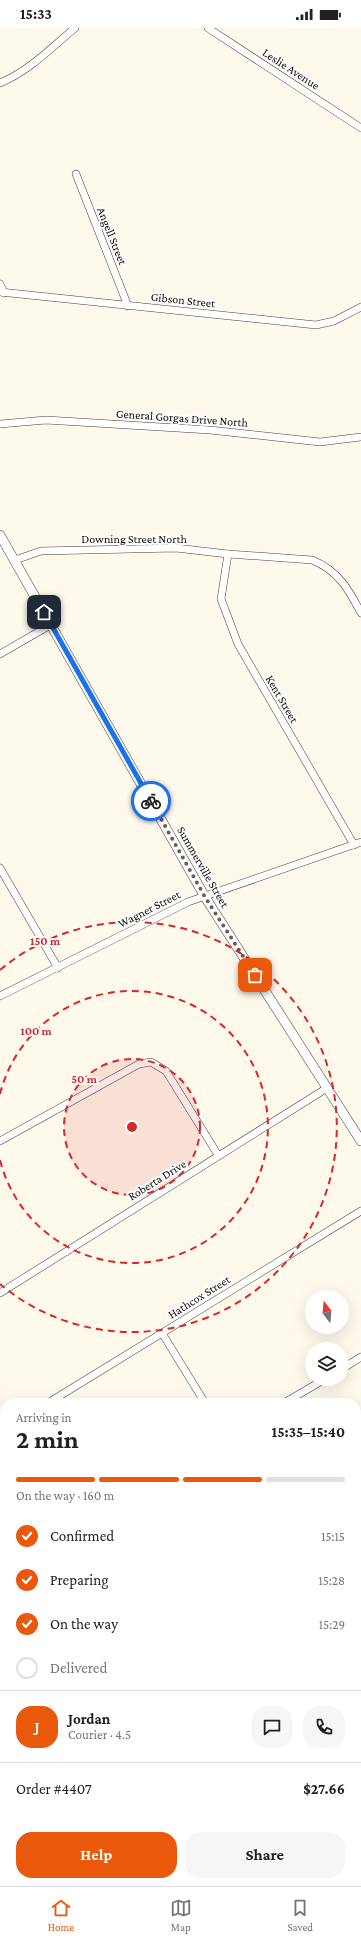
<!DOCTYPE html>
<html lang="en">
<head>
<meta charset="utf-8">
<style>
	body { margin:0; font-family:"Crimson Pro",serif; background:#f6f6f6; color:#202124; height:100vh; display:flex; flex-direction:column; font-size:15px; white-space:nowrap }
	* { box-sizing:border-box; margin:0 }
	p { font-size:13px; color:#757577 }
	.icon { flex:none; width:22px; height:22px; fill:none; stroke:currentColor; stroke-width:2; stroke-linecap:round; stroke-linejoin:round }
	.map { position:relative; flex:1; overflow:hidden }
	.panel { position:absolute; left:0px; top:1370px; width:361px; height:488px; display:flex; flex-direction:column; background:#fff; border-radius:16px 16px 0 0; box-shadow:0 4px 16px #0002 }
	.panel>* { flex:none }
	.needle { width:26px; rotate:344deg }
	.fabs { position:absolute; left:305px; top:1262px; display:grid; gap:8px }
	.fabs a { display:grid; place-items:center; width:44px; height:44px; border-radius:50%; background:#fff; box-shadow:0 4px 16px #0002; font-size:20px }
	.pin { position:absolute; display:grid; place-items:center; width:34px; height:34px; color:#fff; margin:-17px; border-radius:8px; box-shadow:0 2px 6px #0006 }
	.courier { position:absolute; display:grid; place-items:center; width:40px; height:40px; margin:-20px; border:3px solid #1a73e8; border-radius:50%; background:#fff; color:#222; box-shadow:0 1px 5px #0007 }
	.headline em { font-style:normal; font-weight:700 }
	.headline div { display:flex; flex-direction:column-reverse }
	.headline { display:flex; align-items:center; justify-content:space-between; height:68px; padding:0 16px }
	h1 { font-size:26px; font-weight:700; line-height:30px }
	.bar { display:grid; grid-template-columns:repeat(4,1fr); gap:6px 4px; align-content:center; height:48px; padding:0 16px }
	.bar i { height:5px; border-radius:3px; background:#e0e0e0 }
	.bar .active { background:#ea580c }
	.bar p { grid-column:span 4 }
	.line { display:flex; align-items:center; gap:10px; padding:0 16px; border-top:1px solid #e0e0e0 }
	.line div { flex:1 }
	.round { display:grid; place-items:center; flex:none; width:42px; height:42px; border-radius:16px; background:#f6f6f6 }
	ol { padding:0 16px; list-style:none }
	li { display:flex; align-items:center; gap:12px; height:44px }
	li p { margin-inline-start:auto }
	li .icon { padding:4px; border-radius:50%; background:#ea580c; color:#fff; stroke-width:4 }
	li:last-child { color:#757577 }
	li i { width:22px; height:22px; border:2px solid #e0e0e0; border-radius:50% }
	.primary-button { display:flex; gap:8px; margin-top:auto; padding:8px 16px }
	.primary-button a { flex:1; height:46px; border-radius:16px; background:#ea580c; color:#fff; font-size:16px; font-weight:700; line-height:46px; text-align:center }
	.primary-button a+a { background:#f6f6f6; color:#202124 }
	.status { display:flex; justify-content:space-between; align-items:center; height:28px; padding:0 20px; background:#fff; direction:ltr }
	.status svg { height:11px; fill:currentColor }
	.tab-bar { display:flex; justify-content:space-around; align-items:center; height:56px; border-top:1px solid #e0e0e0; background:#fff; font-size:11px; color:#757577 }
	.tab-bar a { display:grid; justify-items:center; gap:2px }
	.tab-bar .active { color:#ea580c }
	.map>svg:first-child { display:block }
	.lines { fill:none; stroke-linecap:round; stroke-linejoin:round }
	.minor-casing { stroke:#3f3f3f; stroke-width:8 }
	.tertiary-casing { stroke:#3f3f3f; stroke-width:10 }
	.minor { stroke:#fff; stroke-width:7 }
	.tertiary { stroke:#fff; stroke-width:9 }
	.done { stroke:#615f5a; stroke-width:4; stroke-dasharray:0 7.2 }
	.route { stroke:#1a73e8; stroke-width:5 }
	.ring { fill:none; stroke:#d62828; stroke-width:2; stroke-dasharray:7 5 }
	.labels { text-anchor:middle; stroke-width:4; stroke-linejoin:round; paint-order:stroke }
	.street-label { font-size:12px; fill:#0c0c0c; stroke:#fff }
	.centre { fill:#d62828; stroke:#fff; stroke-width:2 }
	.ring-label { font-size:12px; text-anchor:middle; font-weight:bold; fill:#d62828; stroke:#fff; stroke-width:4; stroke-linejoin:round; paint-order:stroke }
</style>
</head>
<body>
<div class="status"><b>15:33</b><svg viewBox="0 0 49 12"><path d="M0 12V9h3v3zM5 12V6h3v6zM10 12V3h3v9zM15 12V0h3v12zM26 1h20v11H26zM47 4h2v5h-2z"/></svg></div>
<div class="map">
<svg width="361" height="1858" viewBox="0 0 361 1858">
	<rect width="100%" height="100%" fill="#fff9ec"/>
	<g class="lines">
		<!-- minor casing -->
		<g class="minor-casing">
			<g id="minor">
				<path d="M 208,0 L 361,100"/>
				<path d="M 0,55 C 29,43 51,20 75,0"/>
				<path d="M 76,146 L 128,278"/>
				<path d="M 0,256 L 4,265"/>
				<path d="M 0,264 L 316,297 L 334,293 L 361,279"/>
				<path d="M 0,396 L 46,392 L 210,402 L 320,414 L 361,409"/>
				<path d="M 228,526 L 221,571 L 238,616 L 354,817"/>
				<path d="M 15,532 L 41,523 L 176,520 L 228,526 L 312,532 C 338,542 349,562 361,585"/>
				<path d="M 0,626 L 52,596"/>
				<path d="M 0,840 L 58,940"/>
				<path d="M 0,968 L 188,874 L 361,814"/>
				<path d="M 0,1113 L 139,1036 L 151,1034 L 166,1043 L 218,1127"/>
				<path d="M 0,1265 L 327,1060"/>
				<path d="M 162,1305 L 205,1375"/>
				<path d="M 342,1341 L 361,1329"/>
				<path d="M 48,1375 L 361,1183"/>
				<path d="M 284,1375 L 325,1351"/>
				<path d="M 0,1404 L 5,1401"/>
				<path d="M 356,1479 L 361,1475"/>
				<path d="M 356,1618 L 361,1626"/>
				<path d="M 0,1646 L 5,1643"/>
				<path d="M 0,1851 L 5,1848"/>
			</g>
		</g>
		<!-- tertiary casing -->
		<g class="tertiary-casing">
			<g id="tertiary">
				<path d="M 0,507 L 205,869 L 361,1113"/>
				<path d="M 0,1583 L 5,1591"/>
				<path d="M 179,1853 L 182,1858"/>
			</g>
		</g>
		<!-- minor -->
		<use href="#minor" class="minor"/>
		<!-- tertiary -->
		<use href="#tertiary" class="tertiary"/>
	</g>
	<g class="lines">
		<!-- done -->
		<path class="done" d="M 151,773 L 205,869 L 255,947"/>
		<!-- route -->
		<path class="route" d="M 44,584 L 151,773"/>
	</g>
	<!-- distance rings -->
	<circle cx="132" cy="1099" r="68" fill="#d62828" fill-opacity=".12"/>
	<g class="ring">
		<circle cx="132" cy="1099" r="68"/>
		<path d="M0 1066A136 136 0 1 1 0 1132"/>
		<path d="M0 942A205 205 0 1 1 0 1256"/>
	</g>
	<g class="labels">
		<!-- street labels -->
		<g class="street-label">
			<text transform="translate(291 41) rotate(33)" y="4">Leslie Avenue</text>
			<text transform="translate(112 208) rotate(68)" y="4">Angell Street</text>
			<text transform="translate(183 272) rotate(6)" y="4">Gibson Street</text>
			<text transform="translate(182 390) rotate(4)" y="4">General Gorgas Drive North</text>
			<text x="134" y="515">Downing Street North</text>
			<text transform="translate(282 671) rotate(60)" y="4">Kent Street</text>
			<text transform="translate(203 839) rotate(60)" y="4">Summerville Street</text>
			<text transform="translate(149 881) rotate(-27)" y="4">Wagner Street</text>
			<text transform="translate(157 1152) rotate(-32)" y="4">Roberta Drive</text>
			<text transform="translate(199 1269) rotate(-32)" y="4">Hathcox Street</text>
		</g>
	</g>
	<circle cx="132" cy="1099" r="6" class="centre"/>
	<g class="ring-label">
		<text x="45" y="917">150 m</text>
		<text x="36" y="1007">100 m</text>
		<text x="84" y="1055">50 m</text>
	</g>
</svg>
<div class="fabs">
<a><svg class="needle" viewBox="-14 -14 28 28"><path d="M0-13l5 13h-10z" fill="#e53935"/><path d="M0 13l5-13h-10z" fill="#757577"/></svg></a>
<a><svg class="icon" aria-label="layers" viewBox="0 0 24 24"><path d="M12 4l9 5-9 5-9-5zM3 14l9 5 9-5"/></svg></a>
</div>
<div class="pin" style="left:255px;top:947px;background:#ea580c"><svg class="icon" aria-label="bag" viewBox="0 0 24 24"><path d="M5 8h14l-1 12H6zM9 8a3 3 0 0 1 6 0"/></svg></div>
<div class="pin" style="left:44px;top:584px;background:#1f2937"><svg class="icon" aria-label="home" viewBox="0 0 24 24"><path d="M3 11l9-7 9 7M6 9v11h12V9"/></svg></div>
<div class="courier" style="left:151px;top:773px"><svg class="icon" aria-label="bike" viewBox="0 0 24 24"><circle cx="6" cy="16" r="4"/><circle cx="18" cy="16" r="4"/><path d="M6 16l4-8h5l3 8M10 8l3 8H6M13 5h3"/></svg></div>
<section class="panel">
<div class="headline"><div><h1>2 min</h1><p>Arriving in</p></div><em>15:35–15:40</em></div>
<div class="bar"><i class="active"></i><i class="active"></i><i class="active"></i><i></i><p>On the way · 160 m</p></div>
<ol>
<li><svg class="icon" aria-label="check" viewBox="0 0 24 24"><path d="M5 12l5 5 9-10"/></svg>Confirmed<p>15:15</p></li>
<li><svg class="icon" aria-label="check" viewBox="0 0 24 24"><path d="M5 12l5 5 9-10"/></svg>Preparing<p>15:28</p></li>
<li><svg class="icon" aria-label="check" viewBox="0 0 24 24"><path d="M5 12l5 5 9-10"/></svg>On the way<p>15:29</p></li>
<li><i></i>Delivered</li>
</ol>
<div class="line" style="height:72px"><b class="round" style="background:#ea580c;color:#fff">J</b><div><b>Jordan</b><p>Courier · 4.5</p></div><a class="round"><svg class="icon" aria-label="chat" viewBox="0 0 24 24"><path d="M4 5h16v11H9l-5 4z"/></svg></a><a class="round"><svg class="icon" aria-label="phone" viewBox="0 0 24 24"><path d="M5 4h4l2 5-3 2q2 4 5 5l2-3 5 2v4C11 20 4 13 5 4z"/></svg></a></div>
<div class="line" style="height:52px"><div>Order #4407</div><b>$27.66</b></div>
<div class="primary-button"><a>Help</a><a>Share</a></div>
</section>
</div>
<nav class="tab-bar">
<a class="active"><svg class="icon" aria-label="home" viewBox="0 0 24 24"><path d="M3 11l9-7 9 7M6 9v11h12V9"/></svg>Home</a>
<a><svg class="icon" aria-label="map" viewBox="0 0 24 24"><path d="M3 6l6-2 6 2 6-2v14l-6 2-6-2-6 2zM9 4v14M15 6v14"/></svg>Map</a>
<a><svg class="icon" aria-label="saved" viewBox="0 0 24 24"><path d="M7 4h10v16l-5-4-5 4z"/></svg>Saved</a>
</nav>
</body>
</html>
